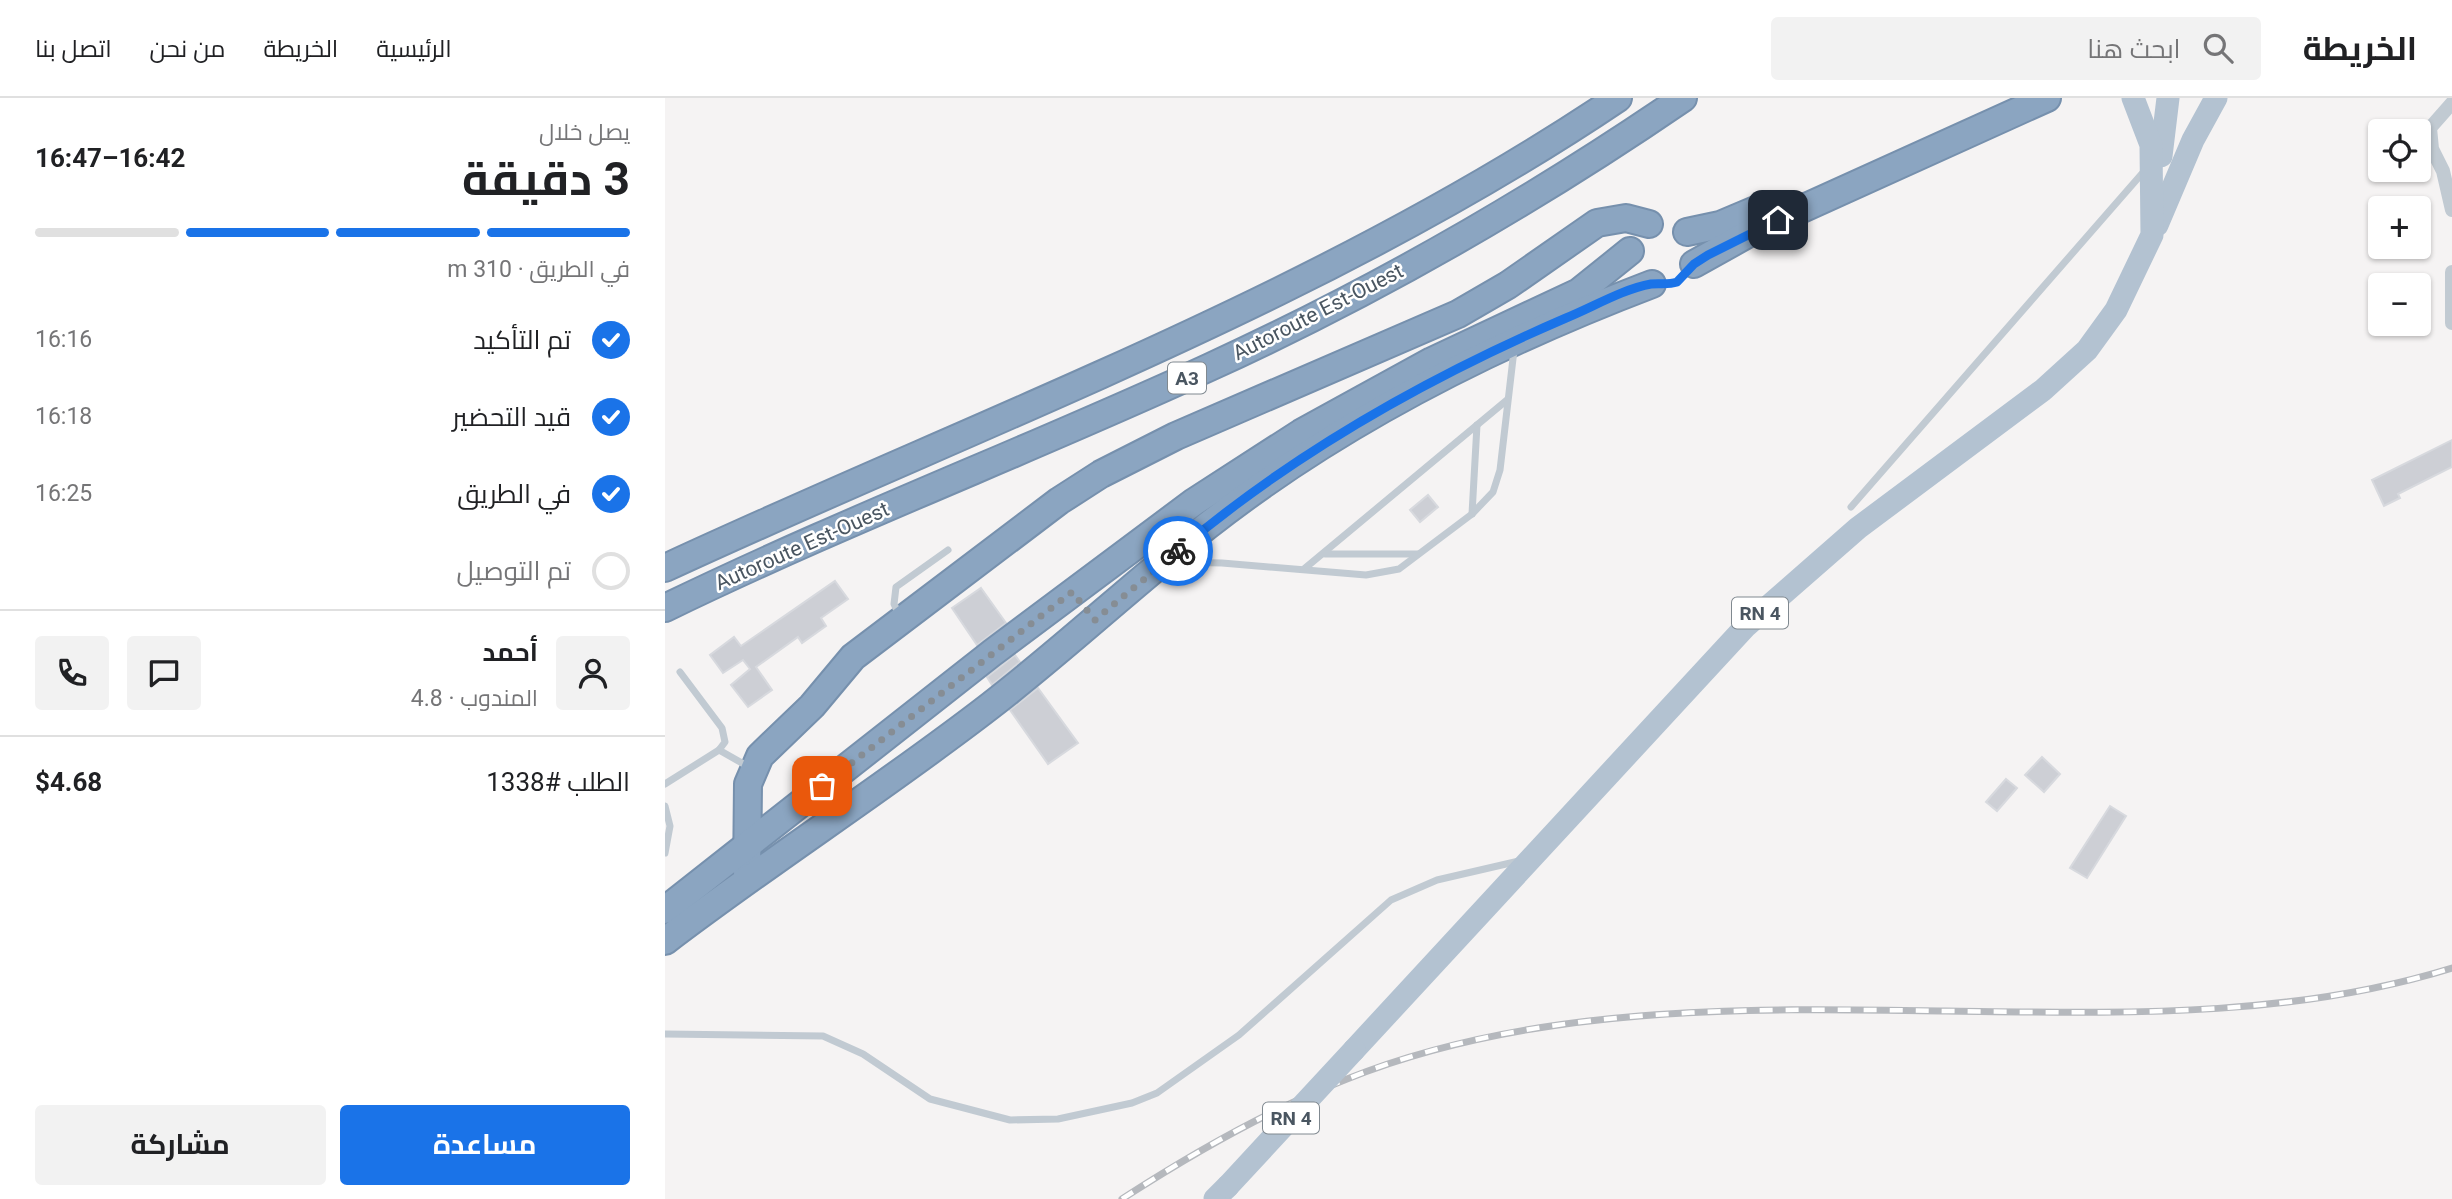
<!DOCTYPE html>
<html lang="ar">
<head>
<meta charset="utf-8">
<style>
	body { margin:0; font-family:Roboto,Cairo,sans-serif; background:#f2f2f2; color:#202124; direction:rtl; height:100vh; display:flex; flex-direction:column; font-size:26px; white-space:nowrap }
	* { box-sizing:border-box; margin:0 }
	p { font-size:23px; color:#757577 }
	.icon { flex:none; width:38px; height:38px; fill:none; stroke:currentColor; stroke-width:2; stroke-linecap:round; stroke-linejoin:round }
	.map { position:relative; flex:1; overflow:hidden; direction:ltr }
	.details { display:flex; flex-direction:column; background:#fff; width:665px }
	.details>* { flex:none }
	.buttons { position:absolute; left:1703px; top:21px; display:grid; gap:14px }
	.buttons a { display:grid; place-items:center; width:63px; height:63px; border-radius:7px; background:#fff; box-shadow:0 2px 5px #0004; font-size:35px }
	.pin { position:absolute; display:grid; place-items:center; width:60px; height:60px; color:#fff; margin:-30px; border-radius:14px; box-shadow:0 4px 10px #0006 }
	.courier { position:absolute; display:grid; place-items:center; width:70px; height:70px; margin:-35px; border:5px solid #1a73e8; border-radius:50%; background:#fff; color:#222; box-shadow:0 2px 9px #0007 }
	.summary em { font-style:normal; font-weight:700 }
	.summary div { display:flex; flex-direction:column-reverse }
	.summary { display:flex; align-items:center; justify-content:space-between; height:119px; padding:0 35px }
	h1 { font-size:46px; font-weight:700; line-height:52px }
	.bar { display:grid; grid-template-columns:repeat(4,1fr); gap:10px 7px; align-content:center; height:84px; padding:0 35px }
	.bar i { height:9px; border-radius:5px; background:#e0e0e0 }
	.bar .on { background:#1a73e8 }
	.bar p { grid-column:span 4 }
	.line { display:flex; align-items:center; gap:18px; padding:0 35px; border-top:2px solid #e0e0e0 }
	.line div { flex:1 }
	.round { display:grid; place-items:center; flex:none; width:74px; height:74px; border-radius:7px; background:#f2f2f2 }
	ol { padding:0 35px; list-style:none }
	li { display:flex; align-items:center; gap:21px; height:77px }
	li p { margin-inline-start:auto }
	li .icon { padding:7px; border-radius:50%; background:#1a73e8; color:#fff; stroke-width:4 }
	li:last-child { color:#757577 }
	li i { width:38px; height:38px; border:4px solid #e0e0e0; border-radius:50% }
	.primary-button { display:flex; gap:14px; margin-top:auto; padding:14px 35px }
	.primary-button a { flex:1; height:80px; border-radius:7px; background:#1a73e8; color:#fff; font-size:28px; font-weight:700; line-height:80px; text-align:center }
	.primary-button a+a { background:#f2f2f2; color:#202124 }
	header { display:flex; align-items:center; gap:42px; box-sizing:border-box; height:98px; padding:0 35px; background:#fff; border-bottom:2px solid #e0e0e0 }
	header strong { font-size:33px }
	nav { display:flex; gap:38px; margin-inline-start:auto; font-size:24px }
	.search { width:490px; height:63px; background:#f2f2f2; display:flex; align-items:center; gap:18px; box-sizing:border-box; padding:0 24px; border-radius:7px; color:#757577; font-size:26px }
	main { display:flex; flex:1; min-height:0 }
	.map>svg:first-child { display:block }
	.building { fill:#cdcfd5; stroke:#d7d9de; stroke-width:2 }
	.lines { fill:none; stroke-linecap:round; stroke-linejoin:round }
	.highway-casing { stroke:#7690ad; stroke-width:30 }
	.lane { stroke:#c1cad2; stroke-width:7 }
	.street { stroke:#c1cad2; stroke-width:14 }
	.primary { stroke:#b3c2d1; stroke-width:23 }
	.highway { stroke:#8ba5c1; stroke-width:26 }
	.rail-casing { stroke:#b5b8bd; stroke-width:7 }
	.rail { stroke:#fff; stroke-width:4.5; stroke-dasharray:13; stroke-linecap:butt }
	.primary-bridge { stroke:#b3c2d1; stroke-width:23 }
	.done { stroke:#868d94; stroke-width:7; stroke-dasharray:0 12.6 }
	.route { stroke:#1a73e8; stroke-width:9 }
	.labels { text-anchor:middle; stroke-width:5; stroke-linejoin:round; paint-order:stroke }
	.shield { fill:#fff; stroke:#808990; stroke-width:2 }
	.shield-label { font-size:19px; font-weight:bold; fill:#4a5661 }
	.street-label { font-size:21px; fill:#4a5661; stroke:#fff }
</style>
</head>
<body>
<header>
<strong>الخريطة</strong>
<div class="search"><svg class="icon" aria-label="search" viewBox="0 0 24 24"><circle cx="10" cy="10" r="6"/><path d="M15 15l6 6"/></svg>ابحث هنا</div>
<nav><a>الرئيسية</a><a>الخريطة</a><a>من نحن</a><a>اتصل بنا</a></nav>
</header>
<main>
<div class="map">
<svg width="1787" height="1101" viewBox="0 0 1787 1101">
	<rect width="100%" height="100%" fill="#f5f3f3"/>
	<!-- building -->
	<g class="building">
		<path d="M 1787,342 L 1787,369 L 1733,396 L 1735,400 L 1719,408 L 1707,382 Z"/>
		<path d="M 763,397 L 773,409 L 755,424 L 745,412 Z"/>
		<path d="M 170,483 L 183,501 L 156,520 L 161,528 L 137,545 L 133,539 L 91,569 L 107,592 L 83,609 L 66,587 L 85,571 L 78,562 L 58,575 L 45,557 L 69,539 L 76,548 Z"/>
		<path d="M 316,490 L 341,525 L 312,547 L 287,510 Z"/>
		<path d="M 350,557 L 355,564 L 327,587 L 322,579 Z"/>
		<path d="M 373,590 L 413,645 L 383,666 L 345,612 Z"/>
		<path d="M 1377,659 L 1395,676 L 1379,694 L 1360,677 Z"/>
		<path d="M 1341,681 L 1352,690 L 1332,713 L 1321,704 Z"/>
		<path d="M 1445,708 L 1461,718 L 1422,780 L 1405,770 Z"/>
	</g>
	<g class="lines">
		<!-- highway casing -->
		<g class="highway-casing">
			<g id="highway">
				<path d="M 1022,134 L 1055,127 L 1100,108"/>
				<path d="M 1029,166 L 1088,133 L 1382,0"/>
				<path d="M 0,470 C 321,321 658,199 953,0"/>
				<path d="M 0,510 C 179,423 365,352 545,269 C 709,194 869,102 1018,0"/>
				<path d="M 82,780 L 83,686 L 95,658 L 147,608 L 188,559 L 394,403 L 436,376 L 511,338 L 793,216 L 843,187 L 932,125 L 961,120 L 984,126"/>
				<path d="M 0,812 L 327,555 L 529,404 L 636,335 L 767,263 L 914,194 L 965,153"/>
				<path d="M 0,843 C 106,762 219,690 325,608 C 399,551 468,486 542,428 C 673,325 832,245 987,186"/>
			</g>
		</g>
		<!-- lane -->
		<g class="lane">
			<path d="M 1186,409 L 1481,71"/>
			<path d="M 807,416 L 812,327"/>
			<path d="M 660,456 L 753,456"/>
			<path d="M 510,464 L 557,465 L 701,477 L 734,471 L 807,416 L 828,394 L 835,372 L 849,252"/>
			<path d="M 639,471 L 842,302"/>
			<path d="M 234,517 L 229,506 L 231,489 L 283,452"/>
			<path d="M 54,652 L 84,669"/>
			<path d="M 0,686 L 54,652 L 60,644 L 57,630 L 15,574"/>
			<path d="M 0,708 L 5,728 L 0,755"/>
			<path d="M 0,936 L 158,938 L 198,956 L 265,1001 L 345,1022 L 393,1021 L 467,1005 L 492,995 L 574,937 L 726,802 L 772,782 L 854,763"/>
		</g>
		<!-- street -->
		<g class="street">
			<path d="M 1787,5 L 1765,30 L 1767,51 L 1778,73 L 1787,112"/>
			<path d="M 1787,174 L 1787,225"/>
		</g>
		<!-- primary -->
		<g class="primary">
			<path d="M 1496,58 L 1503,0"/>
			<path d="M 1492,127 L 1528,42 L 1551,0"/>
			<path d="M 689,952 L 1081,528 L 1193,430 L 1378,292 L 1422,252 L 1451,212 L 1487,137 L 1486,47 L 1468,0"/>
			<path d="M 550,1101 L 563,1088"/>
		</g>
		<!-- highway -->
		<use href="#highway" class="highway"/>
		<!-- rail casing -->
		<g class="rail-casing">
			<path id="rail" d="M 457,1101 C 528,1055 603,1012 682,981 C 868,906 1084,910 1281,913 C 1452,915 1622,921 1787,870"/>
		</g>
		<!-- rail -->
		<use href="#rail" class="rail"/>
		<!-- primary-bridge -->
		<path class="primary-bridge" d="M 563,1088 L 689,952"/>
	</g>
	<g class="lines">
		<!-- done -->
		<path class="done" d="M 157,688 L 407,494 L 430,522 L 513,453"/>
		<!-- route -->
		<path class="route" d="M 513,453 C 627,356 764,279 901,220 C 928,209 958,191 986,186 C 995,185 1003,187 1012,184 L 1029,166 L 1043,157 L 1113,122"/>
	</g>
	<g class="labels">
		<!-- shield labels -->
		<g class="shield">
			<rect x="503" y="264.5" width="38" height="31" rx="5"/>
			<rect x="1067" y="499.5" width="56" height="31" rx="5"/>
			<rect x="598" y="1004.5" width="56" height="31" rx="5"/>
		</g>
		<g class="shield-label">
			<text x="522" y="287">A3</text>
			<text x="1095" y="522">RN 4</text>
			<text x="626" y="1027">RN 4</text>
		</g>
		<!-- street labels -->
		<g class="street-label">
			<text transform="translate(653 214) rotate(-27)" y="7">Autoroute Est-Ouest</text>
			<text transform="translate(137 448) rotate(-24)" y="7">Autoroute Est-Ouest</text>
		</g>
	</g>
</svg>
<div class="buttons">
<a><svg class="icon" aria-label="locate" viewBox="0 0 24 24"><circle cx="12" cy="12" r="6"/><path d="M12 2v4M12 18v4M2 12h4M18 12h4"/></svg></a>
<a>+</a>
<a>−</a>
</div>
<div class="pin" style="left:157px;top:688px;background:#ea580c"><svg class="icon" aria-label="bag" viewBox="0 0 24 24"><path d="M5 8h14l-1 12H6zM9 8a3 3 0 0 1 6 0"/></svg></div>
<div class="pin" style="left:1113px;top:122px;background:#1f2937"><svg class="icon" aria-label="home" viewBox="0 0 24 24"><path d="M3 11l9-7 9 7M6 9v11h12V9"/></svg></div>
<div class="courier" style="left:513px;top:453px"><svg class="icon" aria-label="bike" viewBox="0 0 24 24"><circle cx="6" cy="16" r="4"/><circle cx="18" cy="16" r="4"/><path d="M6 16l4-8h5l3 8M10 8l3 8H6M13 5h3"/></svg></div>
</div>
<section class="details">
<div class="summary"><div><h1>3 دقيقة</h1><p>يصل خلال</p></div><em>16:42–16:47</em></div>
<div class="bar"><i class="on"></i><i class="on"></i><i class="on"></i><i></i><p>في الطريق · 310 m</p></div>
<ol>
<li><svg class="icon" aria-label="check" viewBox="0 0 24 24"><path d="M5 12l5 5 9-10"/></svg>تم التأكيد<p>16:16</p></li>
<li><svg class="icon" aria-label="check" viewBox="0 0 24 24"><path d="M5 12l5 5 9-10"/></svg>قيد التحضير<p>16:18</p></li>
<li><svg class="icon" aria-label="check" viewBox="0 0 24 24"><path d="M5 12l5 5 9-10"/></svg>في الطريق<p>16:25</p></li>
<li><i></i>تم التوصيل</li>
</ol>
<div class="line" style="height:126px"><a class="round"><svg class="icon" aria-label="person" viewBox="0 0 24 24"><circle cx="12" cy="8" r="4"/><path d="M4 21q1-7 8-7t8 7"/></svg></a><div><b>أحمد</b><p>المندوب · 4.8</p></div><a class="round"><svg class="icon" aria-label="chat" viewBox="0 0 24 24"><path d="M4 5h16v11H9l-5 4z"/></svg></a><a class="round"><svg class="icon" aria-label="phone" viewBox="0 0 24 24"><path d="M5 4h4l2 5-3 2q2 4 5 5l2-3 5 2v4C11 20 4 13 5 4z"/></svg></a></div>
<div class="line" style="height:91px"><div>الطلب #1338</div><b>$4.68</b></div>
<div class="primary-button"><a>مساعدة</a><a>مشاركة</a></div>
</section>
</main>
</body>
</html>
